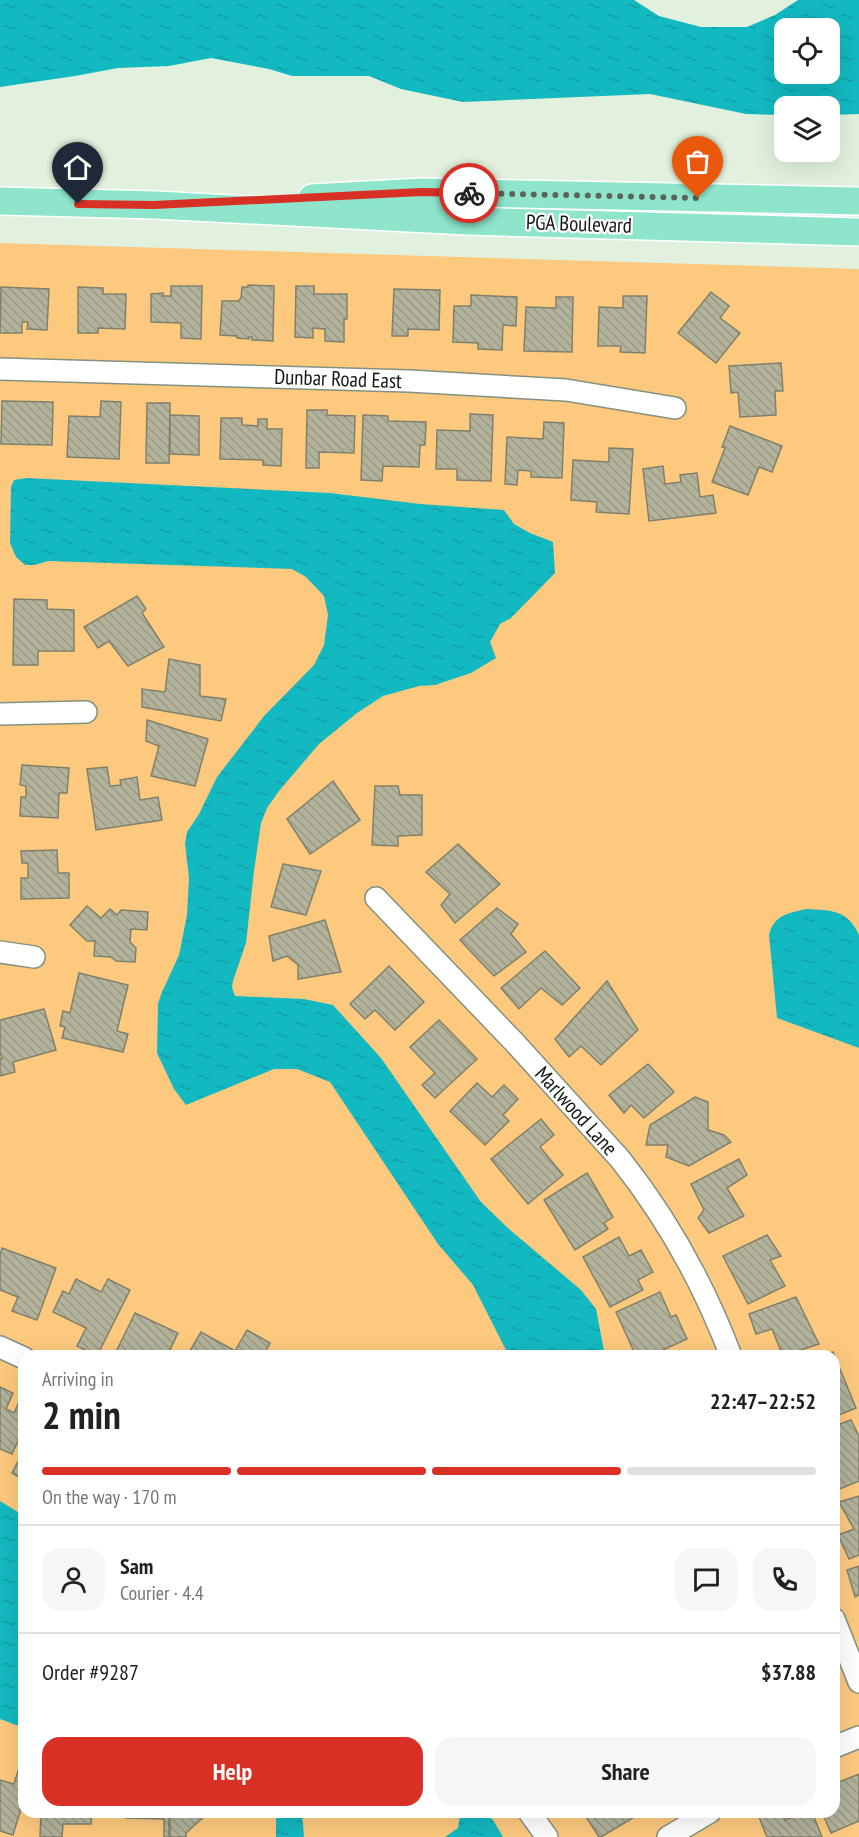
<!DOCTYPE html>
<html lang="en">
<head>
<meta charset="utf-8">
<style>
	body { margin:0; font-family:"PT Sans Narrow",sans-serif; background:#f6f6f6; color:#202124; height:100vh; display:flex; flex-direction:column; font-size:22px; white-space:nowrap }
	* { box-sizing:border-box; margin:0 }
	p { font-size:20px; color:#757577 }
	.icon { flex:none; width:33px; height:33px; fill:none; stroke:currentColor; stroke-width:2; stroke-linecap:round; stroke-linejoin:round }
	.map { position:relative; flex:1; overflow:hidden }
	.sheet { position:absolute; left:18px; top:1350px; width:822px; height:468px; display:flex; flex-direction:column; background:#fff; border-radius:18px; box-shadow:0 6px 24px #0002 }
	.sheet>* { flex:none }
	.tools { position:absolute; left:774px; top:18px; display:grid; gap:12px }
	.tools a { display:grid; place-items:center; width:66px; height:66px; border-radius:12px; background:#fff; box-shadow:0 6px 24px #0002; font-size:30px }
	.pin { position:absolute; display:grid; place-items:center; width:51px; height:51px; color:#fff; margin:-62px -26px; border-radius:50% 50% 50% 0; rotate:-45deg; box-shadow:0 0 6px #0007 }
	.pin .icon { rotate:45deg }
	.courier { position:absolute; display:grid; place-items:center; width:60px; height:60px; margin:-30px; border:4px solid #d93025; border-radius:50%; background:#fff; color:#222; box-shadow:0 2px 8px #0007 }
	.head em { font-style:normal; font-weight:700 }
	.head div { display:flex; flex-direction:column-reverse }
	.head { display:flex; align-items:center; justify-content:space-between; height:102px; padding:0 24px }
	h1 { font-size:39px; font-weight:700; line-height:45px }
	.bar { display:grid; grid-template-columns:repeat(4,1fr); gap:9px 6px; align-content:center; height:72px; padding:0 24px }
	.bar i { height:8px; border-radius:4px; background:#e0e0e0 }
	.bar .on { background:#d93025 }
	.bar p { grid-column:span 4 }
	.line { display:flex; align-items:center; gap:15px; padding:0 24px; border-top:2px solid #e0e0e0 }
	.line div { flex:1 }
	.round { display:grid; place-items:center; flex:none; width:63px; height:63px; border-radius:18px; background:#f6f6f6 }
	.action { display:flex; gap:12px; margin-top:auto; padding:12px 24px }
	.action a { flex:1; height:69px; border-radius:18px; background:#d93025; color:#fff; font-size:24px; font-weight:700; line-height:69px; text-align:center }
	.action a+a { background:#f6f6f6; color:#202124 }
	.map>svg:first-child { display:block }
	.grass { fill:#fdc97f; fill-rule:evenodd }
	.water { fill:url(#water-ripples); fill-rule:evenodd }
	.building { fill:url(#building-back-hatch); stroke:#81816b; stroke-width:1.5 }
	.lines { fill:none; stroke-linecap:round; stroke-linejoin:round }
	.minor-casing { stroke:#84917f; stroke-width:24 }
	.major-casing { stroke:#fff; stroke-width:30 }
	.minor { stroke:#fff; stroke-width:21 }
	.major { stroke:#8ee5cb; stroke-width:27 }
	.done { stroke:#5b6458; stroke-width:6; stroke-dasharray:0 10.8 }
	.route { stroke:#d93025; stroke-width:8 }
	.labels { text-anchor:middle; stroke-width:4.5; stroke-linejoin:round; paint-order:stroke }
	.street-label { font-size:21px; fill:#131811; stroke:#fff }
</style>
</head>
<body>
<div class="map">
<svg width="859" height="1837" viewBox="0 0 859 1837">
	<defs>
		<pattern id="water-ripples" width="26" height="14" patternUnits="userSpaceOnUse" patternTransform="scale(1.5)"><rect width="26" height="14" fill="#13b9c1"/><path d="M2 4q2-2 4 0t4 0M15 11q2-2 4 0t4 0" fill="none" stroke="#119ea5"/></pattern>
		<pattern id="building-back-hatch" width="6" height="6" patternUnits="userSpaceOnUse" patternTransform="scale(1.5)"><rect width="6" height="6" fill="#b3b39c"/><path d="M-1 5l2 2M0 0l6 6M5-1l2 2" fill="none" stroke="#999985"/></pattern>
	</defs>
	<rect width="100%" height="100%" fill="#e2f1dd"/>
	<!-- grass -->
	<path class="grass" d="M 0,243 L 859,269 L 859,1837 L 0,1837 ZM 24,1356 L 834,1356 L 834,1812 L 24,1812 Z"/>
	<!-- water -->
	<g class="water">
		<path d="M 0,0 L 634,0 L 659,16 L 701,27 L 747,27 L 775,15 L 798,0 L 859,0 L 859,114 L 830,115 L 830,106 L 784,106 L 784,115 L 746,114 L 650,94 L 463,102 L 401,89 L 369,76 L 292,76 L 269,69 L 211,58 L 169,66 L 118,68 L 75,76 L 0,87 ZM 830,28 L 830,74 L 784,74 L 784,28 Z"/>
		<path d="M 26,478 L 330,493 L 420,504 L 504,510 L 514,524 L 530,533 L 553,542 L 555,573 L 511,618 L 500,624 L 490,642 L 496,658 L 471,673 L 435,685 L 419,686 L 383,696 L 357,713 L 319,744 L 279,791 L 267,808 L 261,823 L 254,871 L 246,943 L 233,981 L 232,987 L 235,996 L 304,999 L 333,1005 L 381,1058 L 481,1202 L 509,1229 L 581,1290 L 596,1309 L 605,1356 L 509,1356 L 473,1285 L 438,1244 L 330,1082 L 297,1069 L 274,1069 L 186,1105 L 174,1089 L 157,1053 L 158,1003 L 162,992 L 179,955 L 187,915 L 189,878 L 185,844 L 187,832 L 199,814 L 217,777 L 264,716 L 314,665 L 324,645 L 328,615 L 324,596 L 306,577 L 292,569 L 48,561 L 35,565 L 25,565 L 16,557 L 10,543 L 11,487 L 14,480 Z"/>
		<path d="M 806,909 C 831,910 848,910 859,935 L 859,1048 L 777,1018 L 769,935 C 774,915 788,913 806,909 Z"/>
		<path d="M 0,1501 L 24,1516 L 24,1728 L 0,1719 Z"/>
		<path d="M 276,1812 L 302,1812 L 304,1837 L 276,1837 Z"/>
		<path d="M 463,1812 L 484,1812 L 493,1820 L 503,1837 L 445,1837 L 458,1828 L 460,1814 Z"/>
	</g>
	<!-- building -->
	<g class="building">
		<path d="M 248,285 L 274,286 L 273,341 L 252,340 L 252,337 L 249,337 L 249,339 L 237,338 L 237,336 L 220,335 L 222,301 L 238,301 L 241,298 L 242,287 L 248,287 Z"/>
		<path d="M 171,286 L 202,286 L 201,339 L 181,338 L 181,323 L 151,322 L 151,294 L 163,293 L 163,296 L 171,296 Z"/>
		<path d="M 296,286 L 314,286 L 314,294 L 347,294 L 347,319 L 344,319 L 344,342 L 325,341 L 325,329 L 313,328 L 313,338 L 295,337 Z"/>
		<path d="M 1,287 L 49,289 L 47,330 L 27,329 L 28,322 L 22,322 L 22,333 L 0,333 Z"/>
		<path d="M 78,287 L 103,288 L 103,294 L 126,294 L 125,329 L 98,328 L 98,333 L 78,333 Z"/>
		<path d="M 394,289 L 440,290 L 439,330 L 408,329 L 408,336 L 392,336 Z"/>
		<path d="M 711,292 L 729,306 L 720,318 L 740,333 L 716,363 L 678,333 Z"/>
		<path d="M 471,295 L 517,297 L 516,326 L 503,325 L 502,350 L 478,349 L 478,343 L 453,342 L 454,306 L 471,306 Z"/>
		<path d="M 623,296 L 647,296 L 645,353 L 620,352 L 621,346 L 598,346 L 599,307 L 623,308 Z"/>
		<path d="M 556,297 L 573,297 L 572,352 L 524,351 L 526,307 L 556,308 Z"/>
		<path d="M 781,363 L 783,391 L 775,391 L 776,415 L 740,417 L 738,392 L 731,393 L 729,366 Z"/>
		<path d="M 2,401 L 53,402 L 52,445 L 1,444 Z"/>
		<path d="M 101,401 L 121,402 L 119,459 L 67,457 L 69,416 L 100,417 Z"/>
		<path d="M 147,403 L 170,403 L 169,463 L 146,463 Z"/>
		<path d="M 307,410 L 327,410 L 327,415 L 355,416 L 354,453 L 319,452 L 319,468 L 306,468 Z"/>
		<path d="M 470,414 L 493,415 L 491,481 L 457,480 L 457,469 L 436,469 L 437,430 L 470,431 Z"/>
		<path d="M 170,415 L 199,416 L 199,455 L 170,454 Z"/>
		<path d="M 363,415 L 388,416 L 388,421 L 426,422 L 425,445 L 420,445 L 419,467 L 383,466 L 382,481 L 361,480 Z"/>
		<path d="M 221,418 L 242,418 L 242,425 L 258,426 L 258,419 L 267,419 L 267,429 L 282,429 L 281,466 L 263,465 L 263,460 L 220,459 Z"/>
		<path d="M 544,422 L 564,423 L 562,478 L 531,477 L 531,471 L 518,470 L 517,485 L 505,484 L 507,437 L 543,439 Z"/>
		<path d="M 730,426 L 782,446 L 772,472 L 759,467 L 748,495 L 712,482 L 725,448 L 722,447 Z"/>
		<path d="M 609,448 L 633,449 L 629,514 L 596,512 L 597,502 L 571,500 L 573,460 L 609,462 Z"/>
		<path d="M 663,466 L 665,484 L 681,482 L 680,475 L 697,473 L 700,497 L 713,495 L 716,513 L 649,521 L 643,469 Z"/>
		<path d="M 137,596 L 146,609 L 142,613 L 164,647 L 128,666 L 109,641 L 98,648 L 84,627 Z"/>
		<path d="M 14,599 L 47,600 L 47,609 L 74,610 L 74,651 L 38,651 L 38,665 L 13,665 Z"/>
		<path d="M 169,659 L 200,665 L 200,696 L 226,699 L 221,721 L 142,707 L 142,689 L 165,692 Z"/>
		<path d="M 147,720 L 208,739 L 195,786 L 151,776 L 159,746 L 146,741 Z"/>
		<path d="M 22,765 L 69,768 L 67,793 L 59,793 L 58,818 L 20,816 L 21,797 L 26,797 L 26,786 L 20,785 Z"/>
		<path d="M 107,767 L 110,786 L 121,785 L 120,780 L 137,777 L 140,800 L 158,797 L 162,820 L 96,830 L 87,769 Z"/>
		<path d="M 333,781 L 360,820 L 310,854 L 287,819 Z"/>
		<path d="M 375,786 L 398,786 L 400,795 L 422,795 L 422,835 L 398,836 L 398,846 L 372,845 Z"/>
		<path d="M 458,844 L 500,884 L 455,923 L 441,905 L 450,894 L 426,872 Z"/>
		<path d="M 57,850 L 58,873 L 69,873 L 69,898 L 21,899 L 21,878 L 28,878 L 28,863 L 22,863 L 21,851 Z"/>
		<path d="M 283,864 L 321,871 L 306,915 L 271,907 Z"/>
		<path d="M 87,906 L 101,918 L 110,909 L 117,915 L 121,910 L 148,912 L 147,930 L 131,929 L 130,942 L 136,948 L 135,962 L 116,961 L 111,957 L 94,956 L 95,941 L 87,941 L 70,925 Z"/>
		<path d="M 497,908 L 518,924 L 511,934 L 526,952 L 494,976 L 460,940 Z"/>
		<path d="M 325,920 L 341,972 L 298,979 L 298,965 L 287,956 L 273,961 L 269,936 Z"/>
		<path d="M 545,951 L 580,988 L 562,1005 L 541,988 L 519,1009 L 501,988 Z"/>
		<path d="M 389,966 L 424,1002 L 395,1030 L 375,1010 L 365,1019 L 350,1004 Z"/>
		<path d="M 79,973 L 128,985 L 117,1031 L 128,1034 L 123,1052 L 62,1038 L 65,1027 L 60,1026 L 63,1011 L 70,1013 Z"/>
		<path d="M 607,981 L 638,1030 L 601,1065 L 581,1046 L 569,1057 L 555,1039 Z"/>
		<path d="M 44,1009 L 56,1050 L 13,1062 L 15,1072 L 0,1076 L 0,1059 L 2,1059 L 0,1052 L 0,1020 Z"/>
		<path d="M 439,1020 L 477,1059 L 435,1098 L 422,1085 L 435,1073 L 410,1047 Z"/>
		<path d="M 648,1064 L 674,1092 L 644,1118 L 631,1105 L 624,1113 L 609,1095 Z"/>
		<path d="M 477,1083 L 492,1097 L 504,1085 L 518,1099 L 503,1115 L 509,1121 L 485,1145 L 450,1111 Z"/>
		<path d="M 695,1097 L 708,1102 L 708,1130 L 724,1135 L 731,1142 L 689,1166 L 666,1157 L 668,1145 L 646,1145 L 650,1125 Z"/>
		<path d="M 541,1119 L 554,1135 L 540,1147 L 563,1175 L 528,1204 L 491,1159 Z"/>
		<path d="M 739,1159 L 747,1175 L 727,1188 L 744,1216 L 709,1233 L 698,1218 L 704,1210 L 691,1184 Z"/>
		<path d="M 587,1173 L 613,1217 L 604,1223 L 608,1229 L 575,1250 L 544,1200 Z"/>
		<path d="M 767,1235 L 781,1256 L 770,1260 L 785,1286 L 748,1304 L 723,1256 Z"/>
		<path d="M 619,1237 L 629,1256 L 641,1250 L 653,1272 L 638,1280 L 643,1290 L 610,1307 L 583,1257 Z"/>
		<path d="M 2,1248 L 56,1268 L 37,1320 L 12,1311 L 18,1297 L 0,1290 L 0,1255 Z"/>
		<path d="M 76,1279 L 101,1292 L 108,1279 L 130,1290 L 97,1356 L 77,1346 L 86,1328 L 53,1312 L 63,1291 L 69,1294 Z"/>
		<path d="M 660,1292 L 671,1317 L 676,1315 L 687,1339 L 650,1356 L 636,1356 L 616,1312 Z"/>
		<path d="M 796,1297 L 819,1344 L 783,1356 L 772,1329 L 756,1334 L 749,1314 Z"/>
		<path d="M 135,1313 L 178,1333 L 167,1356 L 114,1356 Z"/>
		<path d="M 247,1330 L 270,1343 L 263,1356 L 187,1356 L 201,1332 L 235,1351 Z"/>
		<path d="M 833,1352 L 856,1408 L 834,1417 L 834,1356 L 821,1356 Z"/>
		<path d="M 0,1387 L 13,1393 L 6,1409 L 14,1413 L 18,1404 L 24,1407 L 24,1428 L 12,1454 L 0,1449 Z"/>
		<path d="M 851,1420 L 859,1436 L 859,1481 L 835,1491 L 834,1426 Z"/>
		<path d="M 24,1450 L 24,1480 L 12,1473 Z"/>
		<path d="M 859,1496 L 859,1555 L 849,1559 L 838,1535 L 854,1529 L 839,1502 Z"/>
		<path d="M 859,1566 L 859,1595 L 855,1597 L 847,1570 Z"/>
		<path d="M 18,1771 L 24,1773 L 24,1799 L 13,1835 L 0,1831 L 0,1780 L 14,1784 Z"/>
		<path d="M 859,1774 L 859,1821 L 831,1833 L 822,1812 L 834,1812 L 834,1784 Z"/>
		<path d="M 41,1812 L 92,1812 L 91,1824 L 63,1824 L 62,1837 L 40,1837 Z"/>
		<path d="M 126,1812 L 169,1812 L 169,1837 L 164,1837 L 164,1819 L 126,1818 Z"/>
		<path d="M 170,1812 L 224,1812 L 208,1813 L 186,1833 L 186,1837 L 170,1837 Z"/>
		<path d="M 583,1812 L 633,1812 L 636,1816 L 601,1837 L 599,1837 Z"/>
		<path d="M 771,1812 L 782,1812 L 785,1820 L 796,1816 L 795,1812 L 812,1812 L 822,1837 L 767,1837 L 759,1817 Z"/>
	</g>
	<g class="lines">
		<!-- minor casing -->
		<g class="minor-casing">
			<g id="minor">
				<path d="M 0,369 L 409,381 L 566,390 L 675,408"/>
				<path d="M 0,714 L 86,712"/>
				<path d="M 376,898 L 516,1044 L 620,1159 C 667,1218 704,1285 731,1356"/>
				<path d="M 0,952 L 34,957"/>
				<path d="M 0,1347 L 24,1358"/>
				<path d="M 834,1619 L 859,1682"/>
				<path d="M 834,1747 L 859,1737"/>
				<path d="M 529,1812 L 547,1837"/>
				<path d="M 668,1837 L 710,1812"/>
			</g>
		</g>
		<!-- major casing -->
		<g class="major-casing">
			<g id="major">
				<path d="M 312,198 L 422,192 L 859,201"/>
				<path d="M 0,201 L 155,205 L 467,221 L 859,232"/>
			</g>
		</g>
		<!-- minor -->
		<use href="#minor" class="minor"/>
		<!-- major -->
		<use href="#major" class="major"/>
	</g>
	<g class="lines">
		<!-- done -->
		<path class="done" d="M 469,193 L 698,198"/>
		<!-- route -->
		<path class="route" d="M 78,204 L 154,205 L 422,192 L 469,193"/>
	</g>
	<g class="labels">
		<!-- street labels -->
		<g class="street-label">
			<text transform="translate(579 224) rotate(2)" y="7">PGA Boulevard</text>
			<text transform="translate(338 379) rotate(2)" y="7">Dunbar Road East</text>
			<text transform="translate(576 1111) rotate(48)" y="7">Marlwood Lane</text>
		</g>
	</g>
</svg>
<div class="tools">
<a><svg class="icon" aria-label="locate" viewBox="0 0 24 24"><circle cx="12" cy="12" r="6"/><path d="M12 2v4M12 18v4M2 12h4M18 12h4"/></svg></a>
<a><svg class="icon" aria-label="layers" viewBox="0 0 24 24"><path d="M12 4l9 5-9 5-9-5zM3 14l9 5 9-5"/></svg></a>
</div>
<div class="pin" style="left:698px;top:198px;background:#ea580c"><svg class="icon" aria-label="bag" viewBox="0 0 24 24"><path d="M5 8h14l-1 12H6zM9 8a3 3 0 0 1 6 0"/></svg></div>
<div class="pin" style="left:78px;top:204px;background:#1f2937"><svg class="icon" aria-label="home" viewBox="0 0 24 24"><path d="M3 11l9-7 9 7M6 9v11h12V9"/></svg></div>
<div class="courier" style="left:469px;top:193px"><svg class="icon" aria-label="bike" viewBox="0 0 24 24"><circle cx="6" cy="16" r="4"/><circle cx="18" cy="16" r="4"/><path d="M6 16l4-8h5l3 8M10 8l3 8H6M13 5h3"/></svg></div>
<section class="sheet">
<div class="head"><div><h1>2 min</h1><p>Arriving in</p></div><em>22:47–22:52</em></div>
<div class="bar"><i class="on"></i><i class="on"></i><i class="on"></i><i></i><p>On the way · 170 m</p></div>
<div class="line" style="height:108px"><a class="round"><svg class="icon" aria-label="person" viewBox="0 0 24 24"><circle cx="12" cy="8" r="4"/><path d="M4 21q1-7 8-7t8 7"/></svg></a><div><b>Sam</b><p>Courier · 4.4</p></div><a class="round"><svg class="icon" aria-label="chat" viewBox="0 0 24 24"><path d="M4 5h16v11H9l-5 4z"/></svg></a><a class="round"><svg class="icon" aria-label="phone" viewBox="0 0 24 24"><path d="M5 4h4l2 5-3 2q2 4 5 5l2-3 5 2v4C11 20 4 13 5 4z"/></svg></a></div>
<div class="line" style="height:78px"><div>Order #9287</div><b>$37.88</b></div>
<div class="action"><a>Help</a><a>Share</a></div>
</section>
</div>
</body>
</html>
